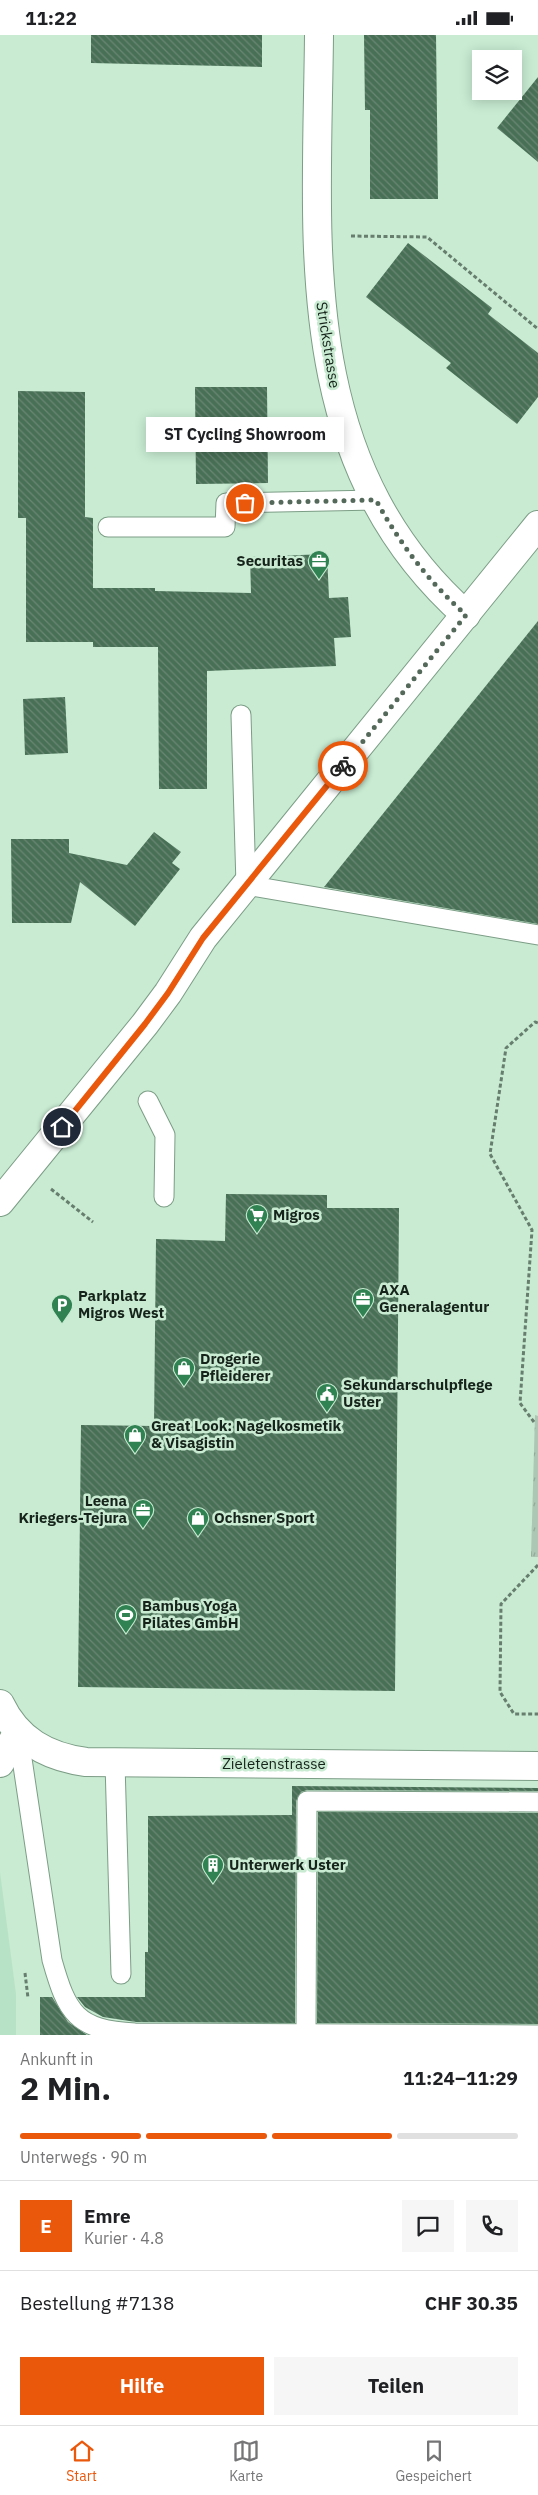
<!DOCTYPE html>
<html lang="de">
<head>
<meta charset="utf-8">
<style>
	body { margin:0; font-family:"IBM Plex Sans",sans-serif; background:#f6f6f6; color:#202124; height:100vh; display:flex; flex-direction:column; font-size:19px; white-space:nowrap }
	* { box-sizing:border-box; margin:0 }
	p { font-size:16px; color:#757577 }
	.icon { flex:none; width:28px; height:28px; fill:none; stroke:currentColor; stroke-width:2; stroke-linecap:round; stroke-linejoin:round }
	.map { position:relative; height:2000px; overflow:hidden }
	.side { display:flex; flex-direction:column; background:#fff; flex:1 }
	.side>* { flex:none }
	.buttons { position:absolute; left:472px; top:15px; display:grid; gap:10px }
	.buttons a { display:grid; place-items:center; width:50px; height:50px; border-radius:0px; background:#fff; box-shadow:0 2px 12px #0003; font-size:25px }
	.pin { position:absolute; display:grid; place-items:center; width:42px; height:42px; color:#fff; margin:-21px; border:2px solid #fff; border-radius:50%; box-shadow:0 1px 5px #0007 }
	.courier { position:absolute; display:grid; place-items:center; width:50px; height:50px; margin:-25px; border:4px solid #ea580c; border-radius:50%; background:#fff; color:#222; box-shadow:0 1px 6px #0007 }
	.bubble { position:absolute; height:35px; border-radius:0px; background:#fff; box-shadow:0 2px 12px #0003; font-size:16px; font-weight:700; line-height:35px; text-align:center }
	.overview em { font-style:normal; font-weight:700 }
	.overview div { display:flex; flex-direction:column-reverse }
	.overview { display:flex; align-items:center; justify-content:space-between; height:85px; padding:0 20px }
	h1 { font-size:32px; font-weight:700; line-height:38px }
	.bar { display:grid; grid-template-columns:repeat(4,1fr); gap:8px 5px; align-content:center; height:60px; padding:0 20px }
	.bar i { height:6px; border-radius:4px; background:#e0e0e0 }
	.bar .on { background:#ea580c }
	.bar p { grid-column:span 4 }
	.line { display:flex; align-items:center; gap:12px; padding:0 20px; border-top:1px solid #e0e0e0 }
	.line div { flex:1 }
	.round { display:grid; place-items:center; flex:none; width:52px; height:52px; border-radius:0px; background:#f6f6f6 }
	.cta { display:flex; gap:10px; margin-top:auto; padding:10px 20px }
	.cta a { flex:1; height:58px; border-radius:0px; background:#ea580c; color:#fff; font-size:20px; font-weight:700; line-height:58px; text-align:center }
	.cta a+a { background:#f6f6f6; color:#202124 }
	.status { display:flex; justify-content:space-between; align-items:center; height:35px; padding:0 25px; background:#fff; direction:ltr }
	.status svg { height:14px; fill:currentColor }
	.menu { display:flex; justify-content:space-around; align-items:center; height:70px; border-top:1px solid #e0e0e0; background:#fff; font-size:14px; color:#757577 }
	.menu a { display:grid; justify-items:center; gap:2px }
	.menu .on { color:#ea580c }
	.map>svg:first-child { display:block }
	.built { fill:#b8e2c5 }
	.park { fill:url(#park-tufts) }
	.building { fill:url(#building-back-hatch) }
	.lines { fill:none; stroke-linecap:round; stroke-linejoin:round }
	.lane-casing { stroke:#7c9d86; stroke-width:21 }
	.street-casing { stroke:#7c9d86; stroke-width:30 }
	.secondary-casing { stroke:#7c9d86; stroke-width:30 }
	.path { stroke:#677e6e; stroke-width:3; stroke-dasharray:4 2.5; stroke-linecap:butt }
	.lane { stroke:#fff; stroke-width:19 }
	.street { stroke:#fff; stroke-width:28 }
	.secondary { stroke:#fff; stroke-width:28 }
	.done { stroke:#54695a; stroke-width:5; stroke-dasharray:0 9 }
	.route { stroke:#ea580c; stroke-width:6 }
	.labels { text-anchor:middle; stroke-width:5; stroke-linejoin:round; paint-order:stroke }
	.street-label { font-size:15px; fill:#16231a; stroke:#c8ebd2 }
	.poi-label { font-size:15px; font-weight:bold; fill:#16231a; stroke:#c8ebd2; text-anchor:start }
</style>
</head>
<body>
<div class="status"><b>11:22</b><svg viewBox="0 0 49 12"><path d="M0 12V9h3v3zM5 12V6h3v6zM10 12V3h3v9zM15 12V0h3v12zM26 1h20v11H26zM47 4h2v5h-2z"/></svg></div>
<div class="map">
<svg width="538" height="2000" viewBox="0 0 538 2000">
	<defs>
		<pattern id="park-tufts" width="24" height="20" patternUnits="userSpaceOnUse" patternTransform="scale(1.25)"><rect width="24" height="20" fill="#acc7b4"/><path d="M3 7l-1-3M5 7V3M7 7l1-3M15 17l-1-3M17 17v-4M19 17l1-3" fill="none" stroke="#93ab9a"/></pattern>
		<pattern id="building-back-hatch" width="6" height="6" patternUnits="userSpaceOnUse" patternTransform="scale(1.25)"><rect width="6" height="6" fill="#487056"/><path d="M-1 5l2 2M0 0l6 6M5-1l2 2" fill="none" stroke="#6a8774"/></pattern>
	</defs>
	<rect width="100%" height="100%" fill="#c8ebd2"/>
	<!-- built -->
	<path class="built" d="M 0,1837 L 16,1959 L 16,2000 L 0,2000 Z"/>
	<!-- park -->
	<path class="park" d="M 535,1380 L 538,1381 L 538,1522 L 531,1522 Z"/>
	<!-- building -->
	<g class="building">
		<path d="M 91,0 L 262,0 L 262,32 L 91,28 Z"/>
		<path d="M 364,0 L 436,0 L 438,164 L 370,164 L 370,75 L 365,75 Z"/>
		<path d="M 538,42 L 538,127 L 497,93 Z"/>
		<path d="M 408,208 L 492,273 L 488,279 L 538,318 L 538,362 L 517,389 L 446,333 L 451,328 L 366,262 Z"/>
		<path d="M 195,352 L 267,352 L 268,448 L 196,449 Z"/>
		<path d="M 18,356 L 85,357 L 85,482 L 93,483 L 93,553 L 155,553 L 155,556 L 251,558 L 250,522 L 327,519 L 329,563 L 348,562 L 351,602 L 334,603 L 336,631 L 207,636 L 207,754 L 159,754 L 158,612 L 93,612 L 93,607 L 26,607 L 26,483 L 18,483 Z"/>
		<path d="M 538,586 L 538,889 L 324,852 Z"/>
		<path d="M 65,662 L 68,718 L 25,720 L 23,664 Z"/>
		<path d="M 154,797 L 181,817 L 172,828 L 180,834 L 135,891 L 80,847 L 71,888 L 12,888 L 11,804 L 69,804 L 69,818 L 127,830 Z"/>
		<path d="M 226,1159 L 327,1160 L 327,1173 L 399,1173 L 395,1656 L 78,1652 L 81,1390 L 154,1391 L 156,1204 L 225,1206 Z"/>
		<path d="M 292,1751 L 538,1753 L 538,1756 L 307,1755 L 301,1757 L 296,1766 L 295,1988 L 136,1987 L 103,1982 L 85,1972 L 77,1962 L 145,1962 L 145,1917 L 148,1917 L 148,1781 L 292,1780 Z"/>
		<path d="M 318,1777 L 538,1778 L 538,1989 L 317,1988 Z"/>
		<path d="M 40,1962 L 52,1962 L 68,1987 L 87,2000 L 40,2000 Z"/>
	</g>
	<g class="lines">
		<!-- lane casing -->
		<g class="lane-casing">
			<g id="lane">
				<path d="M 108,492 L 225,492 L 226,468 L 376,465"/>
				<path d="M 241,680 L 246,850 L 538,900"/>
				<path d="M 148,1066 L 165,1100 L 164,1162"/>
				<path d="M 18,1697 L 52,1925 C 67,1978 76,1995 135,1998 L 538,2000"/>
				<path d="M 115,1728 L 121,1939"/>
				<path d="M 306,1998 L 307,1766 L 538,1767"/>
			</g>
		</g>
		<!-- street casing -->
		<g class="street-casing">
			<g id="street">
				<path d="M 319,0 C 317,209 293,426 466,580"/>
				<path d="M 0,1669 C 17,1705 47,1722 86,1727 L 538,1731"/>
				<path d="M 0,1728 L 18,1697"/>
			</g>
		</g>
		<!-- secondary casing -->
		<g class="secondary-casing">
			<path id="secondary" d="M 0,1167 L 145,989 L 168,958 L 203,903 L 538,490"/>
		</g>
		<!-- path -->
		<g class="path">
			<path d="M 351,201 L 427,202 L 538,294"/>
			<path d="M 51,1154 L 93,1187"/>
			<path d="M 534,1387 L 520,1368 L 532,1195 L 490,1119 L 506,1013 L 535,987 L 538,988"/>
			<path d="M 538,1530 L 501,1569 L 500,1657 L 514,1679 L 538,1679"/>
			<path d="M 25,1938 L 28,1963"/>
		</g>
		<!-- lane -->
		<use href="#lane" class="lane"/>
		<!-- street -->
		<use href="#street" class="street"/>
		<!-- secondary -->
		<use href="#secondary" class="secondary"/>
	</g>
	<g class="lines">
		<!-- done -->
		<path class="done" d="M 245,468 L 376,465 C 400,509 429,547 466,580 L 343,731"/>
		<!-- route -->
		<path class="route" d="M 62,1092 L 145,989 L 168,958 L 203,903 L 343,731"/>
	</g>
	<!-- icons -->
	<defs>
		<g id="office-pin" transform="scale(1.125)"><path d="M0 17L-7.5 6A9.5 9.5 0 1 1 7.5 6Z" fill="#318252" stroke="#c8ebd2"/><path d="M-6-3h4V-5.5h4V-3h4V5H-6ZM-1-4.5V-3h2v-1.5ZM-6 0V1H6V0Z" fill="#fff"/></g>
		<g id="supermarket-pin" transform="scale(1.125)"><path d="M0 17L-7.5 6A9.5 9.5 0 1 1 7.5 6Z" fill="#318252" stroke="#c8ebd2"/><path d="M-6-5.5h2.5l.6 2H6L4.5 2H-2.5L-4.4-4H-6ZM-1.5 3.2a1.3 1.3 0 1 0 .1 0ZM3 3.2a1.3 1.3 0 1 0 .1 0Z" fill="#fff"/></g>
		<g id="parking-pin" transform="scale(1.125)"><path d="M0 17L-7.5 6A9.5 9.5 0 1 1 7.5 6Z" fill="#318252" stroke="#c8ebd2"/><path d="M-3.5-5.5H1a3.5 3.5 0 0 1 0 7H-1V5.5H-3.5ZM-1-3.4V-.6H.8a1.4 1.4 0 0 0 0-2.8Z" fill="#fff"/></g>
		<g id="shop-pin" transform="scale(1.125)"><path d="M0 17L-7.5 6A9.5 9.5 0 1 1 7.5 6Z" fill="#318252" stroke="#c8ebd2"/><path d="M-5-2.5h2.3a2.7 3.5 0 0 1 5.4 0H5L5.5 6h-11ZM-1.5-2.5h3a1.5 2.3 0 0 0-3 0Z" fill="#fff"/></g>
		<g id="civic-pin" transform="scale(1.125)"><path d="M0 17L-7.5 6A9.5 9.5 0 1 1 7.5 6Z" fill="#318252" stroke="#c8ebd2"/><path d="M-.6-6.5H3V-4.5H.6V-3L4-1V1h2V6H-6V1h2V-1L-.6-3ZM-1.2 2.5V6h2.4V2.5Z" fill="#fff"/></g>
		<g id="stadium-pin" transform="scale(1.125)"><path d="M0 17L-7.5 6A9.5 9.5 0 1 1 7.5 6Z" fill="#318252" stroke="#c8ebd2"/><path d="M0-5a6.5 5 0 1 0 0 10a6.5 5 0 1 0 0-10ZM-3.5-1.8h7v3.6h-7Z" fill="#fff"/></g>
		<g id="building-pin" transform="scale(1.125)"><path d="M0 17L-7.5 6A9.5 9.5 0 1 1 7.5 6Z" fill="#318252" stroke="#c8ebd2"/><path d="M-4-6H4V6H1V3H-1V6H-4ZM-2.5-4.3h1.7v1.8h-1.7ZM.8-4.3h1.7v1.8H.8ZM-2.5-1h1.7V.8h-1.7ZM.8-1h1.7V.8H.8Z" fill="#fff"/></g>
	</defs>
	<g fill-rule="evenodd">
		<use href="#office-pin" x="319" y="526"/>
		<use href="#supermarket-pin" x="257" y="1180"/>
		<use href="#office-pin" x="363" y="1264"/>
		<use href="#parking-pin" x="62" y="1270"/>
		<use href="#shop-pin" x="184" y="1333"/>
		<use href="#civic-pin" x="327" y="1359"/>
		<use href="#shop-pin" x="135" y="1400"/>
		<use href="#office-pin" x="143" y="1475"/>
		<use href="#shop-pin" x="198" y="1483"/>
		<use href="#stadium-pin" x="126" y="1580"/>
		<use href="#building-pin" x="213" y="1830"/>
	</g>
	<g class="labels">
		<!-- street labels -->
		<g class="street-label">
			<text transform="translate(328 310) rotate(81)" y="5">Strickstrasse</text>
			<text x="274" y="1734">Zieletenstrasse</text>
		</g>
		<!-- poi labels -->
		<g class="poi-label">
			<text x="303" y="531" text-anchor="end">Securitas</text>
			<text x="273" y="1185">Migros</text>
			<text x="379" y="1260">AXA<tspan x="379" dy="17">Generalagentur</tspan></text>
			<text x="78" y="1266">Parkplatz<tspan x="78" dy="17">Migros West</tspan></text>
			<text x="200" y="1329">Drogerie<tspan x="200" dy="17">Pfleiderer</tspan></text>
			<text x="343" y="1355">Sekundarschulpflege<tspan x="343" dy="17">Uster</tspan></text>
			<text x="151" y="1396">Great Look: Nagelkosmetik<tspan x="151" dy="17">&amp; Visagistin</tspan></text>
			<text x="127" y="1471" text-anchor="end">Leena<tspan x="127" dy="17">Kriegers-Tejura</tspan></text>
			<text x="214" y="1488">Ochsner Sport</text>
			<text x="142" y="1576">Bambus Yoga<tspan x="142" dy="17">Pilates GmbH</tspan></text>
			<text x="229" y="1835">Unterwerk Uster</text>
		</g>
	</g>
</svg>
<div class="buttons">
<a><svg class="icon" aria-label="layers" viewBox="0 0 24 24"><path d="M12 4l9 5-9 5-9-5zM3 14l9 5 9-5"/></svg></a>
</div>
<div class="pin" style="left:245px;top:468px;background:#ea580c"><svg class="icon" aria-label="bag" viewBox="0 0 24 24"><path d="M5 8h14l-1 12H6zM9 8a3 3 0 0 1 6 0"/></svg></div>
<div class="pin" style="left:62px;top:1092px;background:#1f2937"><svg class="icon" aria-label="home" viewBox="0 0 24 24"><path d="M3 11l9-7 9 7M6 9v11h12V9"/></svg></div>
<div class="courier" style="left:343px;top:731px"><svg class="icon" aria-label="bike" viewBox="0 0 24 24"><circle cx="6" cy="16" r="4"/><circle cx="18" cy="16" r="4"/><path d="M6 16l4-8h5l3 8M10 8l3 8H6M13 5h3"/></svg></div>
<div class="bubble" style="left:146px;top:382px;width:198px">ST Cycling Showroom</div>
</div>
<section class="side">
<div class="overview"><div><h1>2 Min.</h1><p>Ankunft in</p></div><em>11:24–11:29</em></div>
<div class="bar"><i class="on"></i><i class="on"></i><i class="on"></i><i></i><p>Unterwegs · 90 m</p></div>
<div class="line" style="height:90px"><b class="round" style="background:#ea580c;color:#fff">E</b><div><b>Emre</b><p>Kurier · 4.8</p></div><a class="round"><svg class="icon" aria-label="chat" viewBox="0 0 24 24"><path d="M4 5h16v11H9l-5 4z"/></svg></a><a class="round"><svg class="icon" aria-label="phone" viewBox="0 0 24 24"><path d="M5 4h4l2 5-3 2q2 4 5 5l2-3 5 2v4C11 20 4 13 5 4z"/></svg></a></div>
<div class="line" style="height:65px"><div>Bestellung #7138</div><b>CHF 30.35</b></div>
<div class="cta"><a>Hilfe</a><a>Teilen</a></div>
</section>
<nav class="menu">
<a class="on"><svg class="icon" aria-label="home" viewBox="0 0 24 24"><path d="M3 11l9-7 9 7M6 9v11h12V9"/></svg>Start</a>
<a><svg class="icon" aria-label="map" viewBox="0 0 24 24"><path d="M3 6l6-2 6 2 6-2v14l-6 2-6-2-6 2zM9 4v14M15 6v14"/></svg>Karte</a>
<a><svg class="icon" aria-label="saved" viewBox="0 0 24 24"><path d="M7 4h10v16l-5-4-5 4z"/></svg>Gespeichert</a>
</nav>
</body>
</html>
